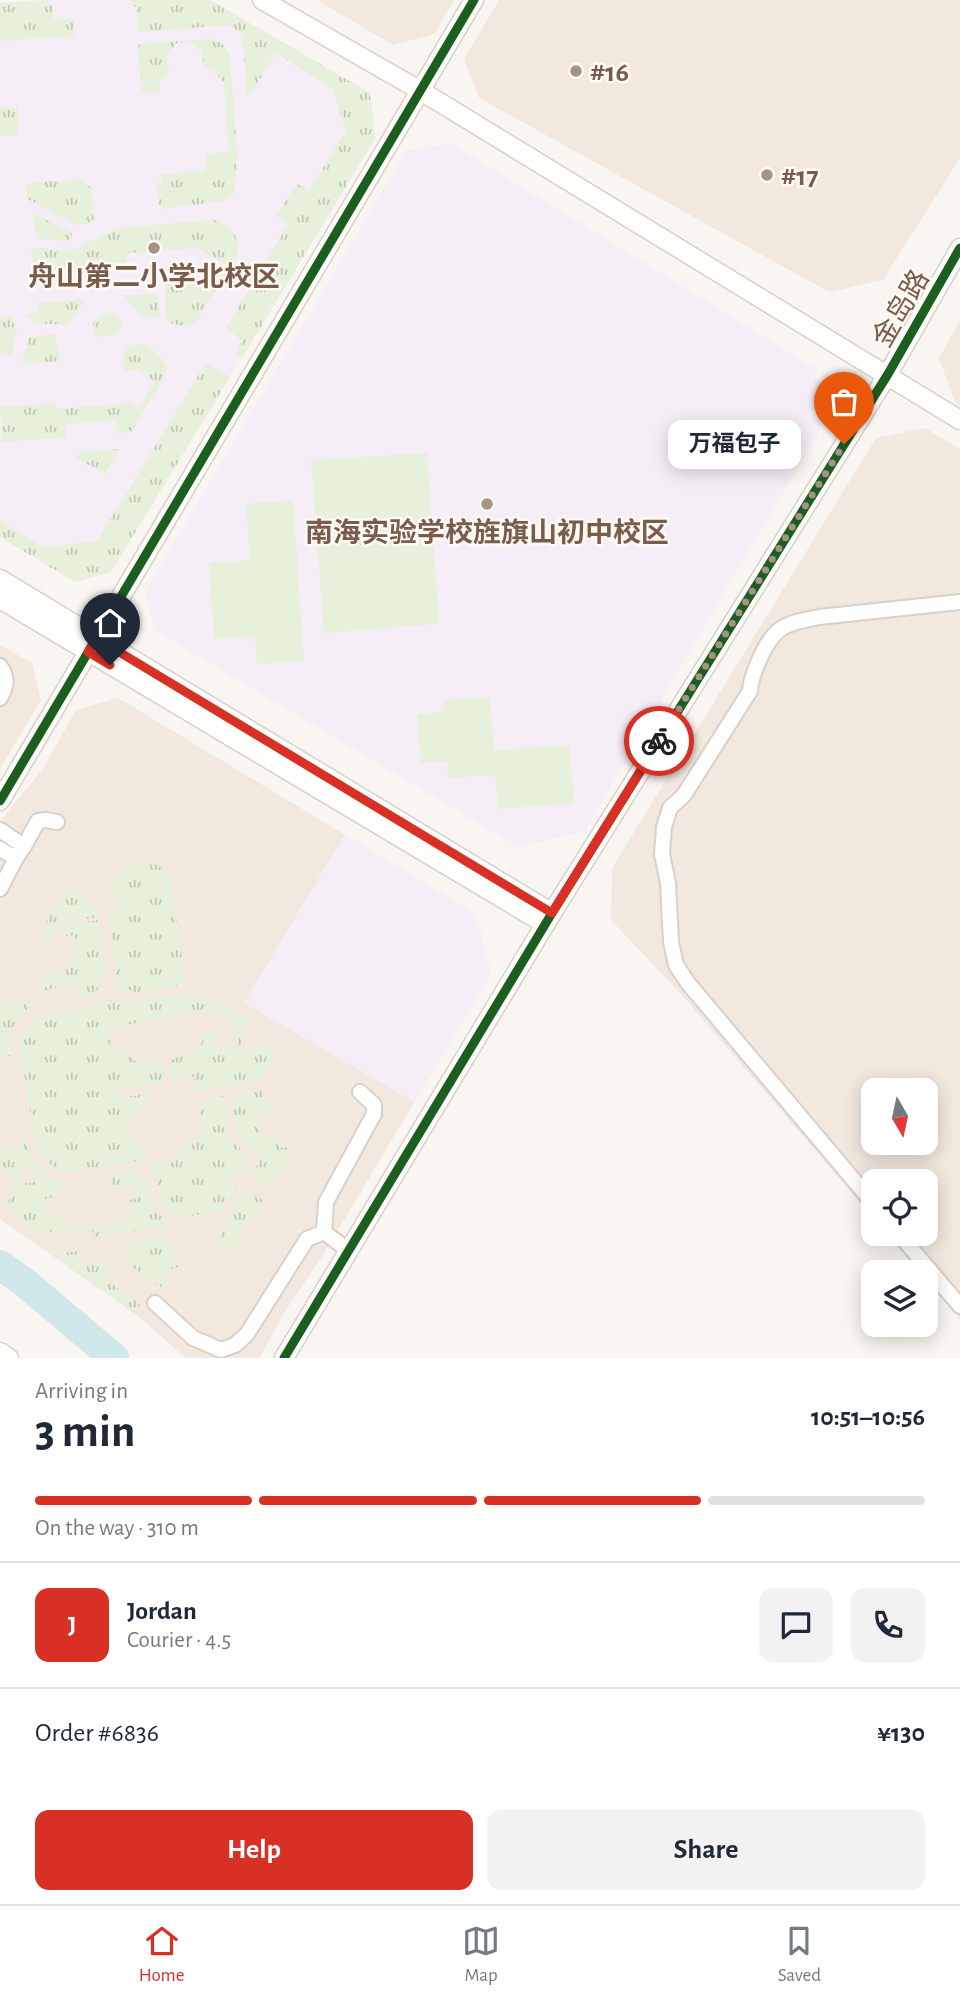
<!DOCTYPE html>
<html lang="en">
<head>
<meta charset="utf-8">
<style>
	body { margin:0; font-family:"Alegreya Sans","Noto Sans SC",sans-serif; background:#f2f2f3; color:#1f2937; height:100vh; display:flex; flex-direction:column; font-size:26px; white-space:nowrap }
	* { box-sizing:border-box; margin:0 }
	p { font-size:23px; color:#747a83 }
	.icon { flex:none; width:38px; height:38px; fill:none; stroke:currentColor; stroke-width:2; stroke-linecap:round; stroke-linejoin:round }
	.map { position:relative; height:1358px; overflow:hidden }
	.panel { display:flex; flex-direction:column; background:#fff; flex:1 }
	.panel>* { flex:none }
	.needle { width:46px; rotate:171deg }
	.buttons { position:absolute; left:861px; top:1078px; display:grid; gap:14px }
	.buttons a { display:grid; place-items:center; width:77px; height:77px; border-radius:14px; background:#fff; box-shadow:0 4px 18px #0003; font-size:35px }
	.pin { position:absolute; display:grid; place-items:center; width:60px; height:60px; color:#fff; margin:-72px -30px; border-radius:50% 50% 50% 0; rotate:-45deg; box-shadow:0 0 7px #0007 }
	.pin .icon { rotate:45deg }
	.courier { position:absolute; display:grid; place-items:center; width:70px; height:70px; margin:-35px; border:5px solid #d93025; border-radius:50%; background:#fff; color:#222; box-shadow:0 2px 9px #0007 }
	.bubble { position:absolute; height:49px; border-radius:14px; background:#fff; box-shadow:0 4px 18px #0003; font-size:23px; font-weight:700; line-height:49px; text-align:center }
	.overview em { font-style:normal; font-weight:700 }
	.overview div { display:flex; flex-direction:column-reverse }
	.overview { display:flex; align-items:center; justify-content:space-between; height:119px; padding:0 35px }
	h1 { font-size:46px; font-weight:700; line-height:52px }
	.bar { display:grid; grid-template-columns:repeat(4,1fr); gap:10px 7px; align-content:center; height:84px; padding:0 35px }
	.bar i { height:9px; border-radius:5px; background:#e0e1e3 }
	.bar .on { background:#d93025 }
	.bar p { grid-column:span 4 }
	.line { display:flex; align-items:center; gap:18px; padding:0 35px; border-top:2px solid #e0e1e3 }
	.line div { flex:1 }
	.round { display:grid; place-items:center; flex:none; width:74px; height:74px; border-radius:14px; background:#f2f2f3 }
	.primary-button { display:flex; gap:14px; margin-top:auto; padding:14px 35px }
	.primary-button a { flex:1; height:80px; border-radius:14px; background:#d93025; color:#fff; font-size:28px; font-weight:700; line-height:80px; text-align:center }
	.primary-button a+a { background:#f2f2f3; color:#1f2937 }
	.tab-bar { display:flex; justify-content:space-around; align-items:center; height:98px; border-top:2px solid #e0e1e3; background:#fff; font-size:19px; color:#747a83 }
	.tab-bar a { display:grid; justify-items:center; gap:4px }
	.tab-bar .on { color:#d93025 }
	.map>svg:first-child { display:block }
	.residential { fill:#f2e8de; fill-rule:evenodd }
	.education { fill:#f6eef6 }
	.grass { fill:url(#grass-tufts) }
	.park { fill:#e7f0db }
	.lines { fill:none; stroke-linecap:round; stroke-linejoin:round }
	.river { stroke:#d0e8ea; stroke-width:30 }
	.minor-casing { stroke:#d7d1cb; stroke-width:18 }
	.tertiary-casing { stroke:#d7d1cb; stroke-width:21 }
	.minor { stroke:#fefefd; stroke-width:14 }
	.tertiary { stroke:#fefefd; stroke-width:18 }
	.cycleway-casing { stroke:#fffaf3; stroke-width:13 }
	.cycleway { stroke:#1b5e20; stroke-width:9 }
	.done { stroke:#a69286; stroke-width:7; stroke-dasharray:0 12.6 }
	.route { stroke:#d93025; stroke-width:9 }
	.poi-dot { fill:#a69286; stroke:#fffaf3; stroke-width:2.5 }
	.labels { text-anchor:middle; stroke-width:5; stroke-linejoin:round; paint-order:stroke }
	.poi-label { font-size:28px; font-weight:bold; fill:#7a5c4d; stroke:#fffaf3; text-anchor:start }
	.street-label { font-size:28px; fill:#7a5c4d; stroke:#fffaf3 }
</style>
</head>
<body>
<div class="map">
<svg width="960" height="1358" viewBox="0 0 960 1358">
	<defs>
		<pattern id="grass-tufts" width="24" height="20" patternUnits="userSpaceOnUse" patternTransform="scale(1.75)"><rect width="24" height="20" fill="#e7f0db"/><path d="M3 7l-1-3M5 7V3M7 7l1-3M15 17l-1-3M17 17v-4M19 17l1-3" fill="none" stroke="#c0c6b4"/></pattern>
	</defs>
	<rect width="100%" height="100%" fill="#f9f5f0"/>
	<!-- residential -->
	<g class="residential">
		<path d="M 317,0 L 454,0 L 434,34 L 393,45 Z"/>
		<path d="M 499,0 L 960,0 L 960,158 L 883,280 L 829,292 L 479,98 L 464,59 Z"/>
		<path d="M 960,320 L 960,406 L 955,402 L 939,358 Z"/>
		<path d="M 925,428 L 960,449 L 960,1319 L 926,1279 L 926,1272 L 920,1272 L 887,1234 L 926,1234 L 926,1181 L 873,1181 L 873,1218 L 681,994 L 611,920 L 612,868 L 876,438 ZM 873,1090 L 926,1090 L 926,1143 L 873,1143 Z"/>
		<path d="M 0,645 L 32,663 L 41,700 L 0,769 Z"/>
		<path d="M 118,698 L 476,914 L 491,974 L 323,1255 L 286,1310 L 259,1358 L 186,1358 L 138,1316 L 0,1219 L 0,821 L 43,769 L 76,710 Z"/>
	</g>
	<!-- education -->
	<g class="education">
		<path d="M 40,0 L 210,0 L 370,93 L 375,139 L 111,572 L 75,582 L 0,537 L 0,3 Z"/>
		<path d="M 451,143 L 816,369 L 828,416 L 585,831 L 518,847 L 154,630 L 145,591 L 406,151 Z"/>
		<path d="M 345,834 L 476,914 L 491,974 L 414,1102 L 244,1003 Z"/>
	</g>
	<!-- grass -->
	<g class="grass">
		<path d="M 48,0 L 49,5 L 52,5 L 54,20 L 74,19 L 74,36 L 0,41 L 0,3 Z"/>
		<path d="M 131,0 L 210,0 L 370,93 L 375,139 L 242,358 L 235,354 L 242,340 L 226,328 L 288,224 L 276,216 L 297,184 L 309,190 L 346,131 L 333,89 L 276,53 L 251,94 L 247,94 L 243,41 L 239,32 L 229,25 L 140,32 L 138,30 L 136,7 L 131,4 Z"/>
		<path d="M 208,39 C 221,41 224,44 230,56 L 237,152 L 235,190 L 232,197 L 224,201 L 160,209 L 156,183 L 163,182 L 162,174 L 206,171 L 205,154 L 229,152 L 224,82 L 213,71 L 204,68 L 201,51 L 192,42 L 177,43 L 166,54 L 169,72 L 160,82 L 160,92 L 146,93 L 141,90 L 138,47 L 139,44 Z"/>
		<path d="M 18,107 L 19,135 L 0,136 L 0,108 Z"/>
		<path d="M 83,179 L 83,184 L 91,187 L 94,219 L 85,225 L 79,225 L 27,199 L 26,183 Z"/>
		<path d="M 34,214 L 72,233 L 70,241 L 38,239 L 32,217 Z"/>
		<path d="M 213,220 C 231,225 239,234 237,253 L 199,318 C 189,329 181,326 168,322 L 165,317 L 165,283 L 191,281 L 210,293 L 227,266 L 197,248 L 129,253 L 125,263 L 33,272 L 31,249 L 42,248 L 69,252 L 118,228 Z"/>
		<path d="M 157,293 L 160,316 L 155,319 L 139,313 L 124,296 Z"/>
		<path d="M 86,299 L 69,325 L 33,323 L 26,314 L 38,313 L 38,303 Z"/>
		<path d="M 108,312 L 122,320 L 123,326 L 116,335 L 95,337 L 93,322 Z"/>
		<path d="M 10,316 L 17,329 L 12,354 L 0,356 L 0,317 Z"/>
		<path d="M 54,334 L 61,357 L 59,361 L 27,364 L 22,361 L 29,337 Z"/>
		<path d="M 140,344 C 152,346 162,357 167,368 L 162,380 L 132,431 L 117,434 L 116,420 L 65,424 L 66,437 L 2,442 L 0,407 L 55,403 L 56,409 L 131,403 L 138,409 L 155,382 L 139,370 L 124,371 L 123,353 L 131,346 Z"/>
		<path d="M 206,363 L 230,377 L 111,572 L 75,582 L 0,537 L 0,521 L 43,547 L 97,541 Z"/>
		<path d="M 119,449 L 105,474 L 76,458 L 82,452 Z"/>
		<path d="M 141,861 C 155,863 164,866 170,880 L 186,982 L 183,985 L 133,993 L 132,990 L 120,992 L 113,986 L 116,970 L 109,915 L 115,915 L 123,900 L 110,892 C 115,877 125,867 141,861 Z"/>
		<path d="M 67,887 L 97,905 L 98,917 L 53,924 L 54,938 L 45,940 L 44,926 Z"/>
		<path d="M 99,920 C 103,948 118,993 77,1000 L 74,985 L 41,991 L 39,981 L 52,974 L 65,972 L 72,959 L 70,951 L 77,950 L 75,935 L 62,937 L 60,926 Z"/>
		<path d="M 192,993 L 247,1016 L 248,1027 L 242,1027 L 242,1031 L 239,1032 L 243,1051 L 276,1045 C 273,1056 271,1068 262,1076 C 250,1086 213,1088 196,1091 L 194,1076 L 172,1080 L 169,1061 L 183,1055 L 196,1053 L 203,1040 L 202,1032 L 215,1031 L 219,1050 L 238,1048 L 233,1016 L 219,1015 L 216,1012 L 213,1015 L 210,1010 L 108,1028 L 111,1052 L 123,1051 L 138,1063 L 158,1059 L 162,1062 L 165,1081 L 117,1090 L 119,1098 L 146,1094 L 148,1108 L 133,1115 L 127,1127 L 132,1138 L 145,1148 L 147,1157 L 140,1161 L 62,1173 L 37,1152 L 20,1049 L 20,1040 L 24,1030 L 29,1023 L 39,1016 L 87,1008 L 107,1001 L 120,1003 Z"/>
		<path d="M 27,1001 L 29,1009 C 12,1022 8,1035 10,1056 L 0,1057 L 0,1003 Z"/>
		<path d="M 263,1090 L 265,1102 L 278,1100 L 279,1107 L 270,1109 L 271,1115 L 257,1117 L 259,1135 L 277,1133 L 280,1148 L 296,1146 L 271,1187 L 252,1176 L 260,1160 L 237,1132 L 232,1101 L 237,1094 Z"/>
		<path d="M 224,1096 L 229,1135 L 251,1161 L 244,1173 L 237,1170 L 231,1181 L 237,1185 L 222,1211 L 178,1218 L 161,1207 L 157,1178 L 149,1172 L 148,1167 L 160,1160 L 169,1164 L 177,1160 L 180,1147 L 195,1143 C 204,1131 200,1115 198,1101 Z"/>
		<path d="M 26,1134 L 30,1157 L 50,1174 L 47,1177 L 31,1180 L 28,1166 L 22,1167 L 23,1183 L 14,1180 L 0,1170 L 0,1154 L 18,1145 Z"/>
		<path d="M 132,1170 L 149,1182 L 154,1211 L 167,1220 L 168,1226 L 109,1235 L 107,1225 L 125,1221 L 131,1209 L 130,1200 L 137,1199 L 135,1184 L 113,1188 L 110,1174 Z"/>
		<path d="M 52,1177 L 59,1182 L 65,1181 L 66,1189 L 58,1190 L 59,1196 L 44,1199 L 47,1217 L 64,1214 L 67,1230 L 103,1225 L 105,1236 L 94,1237 L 93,1231 L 76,1233 L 38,1231 L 5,1206 L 20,1184 L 49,1180 Z"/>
		<path d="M 244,1189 L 263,1200 L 234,1248 L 216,1250 L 215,1238 L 221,1237 L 220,1229 L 227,1228 L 227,1218 Z"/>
		<path d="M 170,1236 L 174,1262 L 178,1263 L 179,1267 L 165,1270 L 168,1292 L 121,1259 L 131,1257 L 128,1243 Z"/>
		<path d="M 40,1245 L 60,1253 L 78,1251 L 80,1265 L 106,1261 L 106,1266 L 113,1270 L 106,1280 L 140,1304 L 132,1312 Z"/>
	</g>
	<!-- park -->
	<g class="park">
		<path d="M 427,453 L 439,624 L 324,633 L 311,460 Z"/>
		<path d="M 293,500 L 304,661 L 257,664 L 255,636 L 214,639 L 209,563 L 250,560 L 246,504 Z"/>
		<path d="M 490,697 L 494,750 L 569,745 L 574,803 L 498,809 L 495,775 L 448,778 L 447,761 L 421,763 L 417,714 L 444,712 L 443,700 Z"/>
	</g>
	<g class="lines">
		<!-- river -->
		<path class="river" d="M 0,1265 L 24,1282 L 114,1358"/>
		<!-- minor casing -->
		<g class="minor-casing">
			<g id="minor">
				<path d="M 0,666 C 8,677 7,686 0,698"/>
				<path d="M 0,830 L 24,846 L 16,858 L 0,849"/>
				<path d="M 24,846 L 38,821 L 46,820 L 57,822"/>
				<path d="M 0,889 L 16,858"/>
				<path d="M 873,1203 L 688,983 L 676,965 L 671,942 L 668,883 L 662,854 L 664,827 L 670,808 L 684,795 L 750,691 C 751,675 765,642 778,631 C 788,622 806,620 819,617 L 960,602"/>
				<path d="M 324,1232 L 326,1202 L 374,1114 L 374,1105 L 360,1092"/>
				<path d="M 899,1234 L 960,1306"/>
				<path d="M 155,1303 L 193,1338 L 221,1350 L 235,1345 L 247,1334 L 307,1239 L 324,1232 L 349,1251"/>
			</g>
		</g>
		<!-- tertiary casing -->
		<g class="tertiary-casing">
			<g id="tertiary">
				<path d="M 262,0 L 421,91 L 960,420"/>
				<path d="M 0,579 L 552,913"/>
				<path d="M 0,599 L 545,924"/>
				<path d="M 0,801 L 474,0"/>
				<path d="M 0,1352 L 9,1358"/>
				<path d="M 284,1358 L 552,913 L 888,374 L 960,248"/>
			</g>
		</g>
		<!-- minor -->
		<use href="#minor" class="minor"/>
		<!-- tertiary -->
		<use href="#tertiary" class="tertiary"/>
		<!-- cycleway casing -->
		<g class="cycleway-casing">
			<g id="cycleway">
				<path d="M 0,801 L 474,0"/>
				<path d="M 284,1358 L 552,913 L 888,374 L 960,248"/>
			</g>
		</g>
		<!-- cycleway -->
		<use href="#cycleway" class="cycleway"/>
	</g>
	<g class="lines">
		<!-- done -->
		<path class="done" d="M 659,741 L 844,444"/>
		<!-- route -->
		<path class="route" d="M 110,665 L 88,652 L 96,638 L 552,913 L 659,741"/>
	</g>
	<!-- markers -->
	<g class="poi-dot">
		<circle cx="576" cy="71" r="7"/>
		<circle cx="767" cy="175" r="7"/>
		<circle cx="154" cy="248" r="7"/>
		<circle cx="487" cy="504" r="7"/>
	</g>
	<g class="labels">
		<!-- poi labels -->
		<g class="poi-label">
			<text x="590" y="81">#16</text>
			<text x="781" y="185">#17</text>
			<text x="154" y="286" text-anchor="middle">舟山第二小学北校区</text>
			<text x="487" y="542" text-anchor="middle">南海实验学校旌旗山初中校区</text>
		</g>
		<!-- street labels -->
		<g class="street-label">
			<text transform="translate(900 308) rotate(-60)" y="10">金岛路</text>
		</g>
	</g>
</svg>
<div class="buttons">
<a><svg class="needle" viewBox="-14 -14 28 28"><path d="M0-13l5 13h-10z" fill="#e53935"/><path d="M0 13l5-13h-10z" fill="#747a83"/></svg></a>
<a><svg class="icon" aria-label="locate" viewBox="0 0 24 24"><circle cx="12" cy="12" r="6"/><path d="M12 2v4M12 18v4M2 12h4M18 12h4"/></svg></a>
<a><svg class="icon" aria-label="layers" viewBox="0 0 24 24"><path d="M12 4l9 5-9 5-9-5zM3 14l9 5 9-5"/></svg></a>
</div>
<div class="pin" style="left:844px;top:444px;background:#ea580c"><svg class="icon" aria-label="bag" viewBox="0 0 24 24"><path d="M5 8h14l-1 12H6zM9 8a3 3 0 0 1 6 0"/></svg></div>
<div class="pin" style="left:110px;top:665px;background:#1f2937"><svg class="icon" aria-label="home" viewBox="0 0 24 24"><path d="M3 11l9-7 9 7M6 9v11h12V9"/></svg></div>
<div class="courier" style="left:659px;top:741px"><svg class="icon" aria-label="bike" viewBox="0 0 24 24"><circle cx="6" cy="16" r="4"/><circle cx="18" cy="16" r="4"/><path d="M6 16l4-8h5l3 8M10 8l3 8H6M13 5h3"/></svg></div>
<div class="bubble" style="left:668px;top:420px;width:133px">万福包子</div>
</div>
<section class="panel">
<div class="overview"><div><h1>3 min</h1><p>Arriving in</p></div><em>10:51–10:56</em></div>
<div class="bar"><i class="on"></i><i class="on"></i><i class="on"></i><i></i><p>On the way · 310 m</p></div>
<div class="line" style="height:126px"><b class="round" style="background:#d93025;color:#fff">J</b><div><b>Jordan</b><p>Courier · 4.5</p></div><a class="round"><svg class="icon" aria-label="chat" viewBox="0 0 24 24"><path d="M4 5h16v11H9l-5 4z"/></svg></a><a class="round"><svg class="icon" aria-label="phone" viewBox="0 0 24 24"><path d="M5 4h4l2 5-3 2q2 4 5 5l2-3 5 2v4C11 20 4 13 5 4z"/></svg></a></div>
<div class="line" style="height:91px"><div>Order #6836</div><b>¥130</b></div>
<div class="primary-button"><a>Help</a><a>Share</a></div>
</section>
<nav class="tab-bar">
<a class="on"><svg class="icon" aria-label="home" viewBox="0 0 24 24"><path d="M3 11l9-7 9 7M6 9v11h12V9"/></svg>Home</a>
<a><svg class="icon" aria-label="map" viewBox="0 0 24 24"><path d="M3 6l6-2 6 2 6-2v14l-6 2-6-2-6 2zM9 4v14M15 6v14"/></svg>Map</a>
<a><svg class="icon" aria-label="saved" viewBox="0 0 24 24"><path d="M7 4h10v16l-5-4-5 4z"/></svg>Saved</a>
</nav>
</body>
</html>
